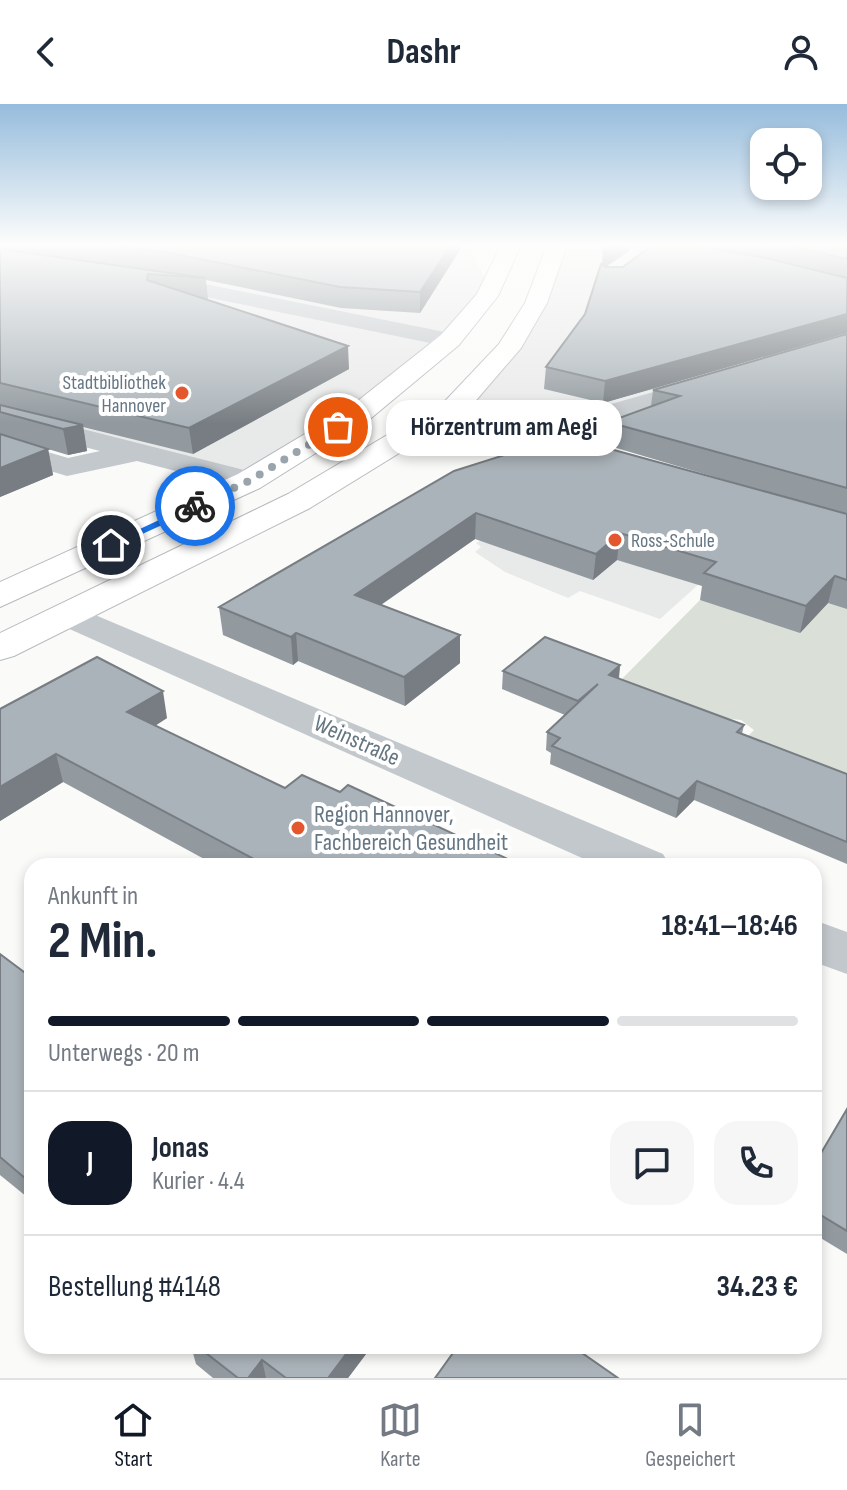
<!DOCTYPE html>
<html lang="de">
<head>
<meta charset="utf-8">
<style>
	body { margin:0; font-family:"Sofia Sans Condensed",sans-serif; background:#f6f6f7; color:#1f2937; height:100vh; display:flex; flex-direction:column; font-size:30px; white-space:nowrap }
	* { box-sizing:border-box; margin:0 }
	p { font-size:26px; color:#747a83 }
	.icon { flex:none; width:44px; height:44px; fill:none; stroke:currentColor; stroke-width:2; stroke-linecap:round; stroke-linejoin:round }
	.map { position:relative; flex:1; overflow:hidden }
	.panel { position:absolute; left:24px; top:754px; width:798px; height:496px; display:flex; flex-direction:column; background:#fff; border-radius:24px; box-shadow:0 4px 12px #0003 }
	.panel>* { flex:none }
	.controls { position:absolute; left:750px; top:24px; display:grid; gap:16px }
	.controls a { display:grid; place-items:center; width:72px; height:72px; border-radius:16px; background:#fff; box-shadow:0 4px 12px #0003; font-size:40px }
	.pin { position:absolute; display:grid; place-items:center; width:68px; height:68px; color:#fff; margin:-34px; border:4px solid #fff; border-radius:50%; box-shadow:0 2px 8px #0007 }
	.courier { position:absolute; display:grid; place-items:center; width:80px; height:80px; margin:-40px; border:6px solid #1a73e8; border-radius:50%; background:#fff; color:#222; box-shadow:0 2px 10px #0007 }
	.bubble { position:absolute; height:56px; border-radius:24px; background:#fff; box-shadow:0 4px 12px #0003; font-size:26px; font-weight:700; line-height:56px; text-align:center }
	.overview em { font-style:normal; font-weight:700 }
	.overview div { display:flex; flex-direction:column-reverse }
	.overview { display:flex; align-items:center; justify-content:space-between; height:136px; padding:0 24px }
	h1 { font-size:52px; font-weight:700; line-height:60px }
	.bar { display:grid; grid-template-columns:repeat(4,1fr); gap:12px 8px; align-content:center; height:96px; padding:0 24px }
	.bar i { height:10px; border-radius:6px; background:#e0e1e3 }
	.bar .on { background:#111827 }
	.bar p { grid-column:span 4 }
	.line { display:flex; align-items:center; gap:20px; padding:0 24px; border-top:2px solid #e0e1e3 }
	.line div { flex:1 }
	.round { display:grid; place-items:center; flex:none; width:84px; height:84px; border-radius:24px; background:#f6f6f7 }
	header { display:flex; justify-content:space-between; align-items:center; height:104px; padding:0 24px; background:#fff; font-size:36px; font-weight:700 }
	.menu { display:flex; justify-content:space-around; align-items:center; height:112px; border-top:2px solid #e0e1e3; background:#fff; font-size:22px; color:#747a83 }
	.menu a { display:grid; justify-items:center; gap:4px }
	.menu .on { color:#111827 }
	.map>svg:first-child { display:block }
	.built { fill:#e8e9e9 }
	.green { fill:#dadfd7 }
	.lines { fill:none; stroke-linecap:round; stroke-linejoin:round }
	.major-casing { stroke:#b5babe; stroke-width:2 }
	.minor { fill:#c3c8cc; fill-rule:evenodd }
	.major { fill:#fff; fill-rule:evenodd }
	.wall { fill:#929a9f }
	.shaded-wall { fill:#777d82 }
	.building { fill:#aab3b9; stroke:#777d82; stroke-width:2 }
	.route { fill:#1a73e8 }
	.done { stroke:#99a4ac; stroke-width:8; stroke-dasharray:0 14.4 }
	.poi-dot { fill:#e4572e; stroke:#fff; stroke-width:3 }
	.labels { text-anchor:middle; stroke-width:8; stroke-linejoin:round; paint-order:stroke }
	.far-poi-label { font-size:20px; fill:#657683; stroke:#fff; text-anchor:end }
	.street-label { font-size:24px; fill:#657683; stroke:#fff }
	.poi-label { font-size:24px; fill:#657683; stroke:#fff; text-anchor:start }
</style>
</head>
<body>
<header><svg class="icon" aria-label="back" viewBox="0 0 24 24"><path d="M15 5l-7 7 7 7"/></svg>Dashr<svg class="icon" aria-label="person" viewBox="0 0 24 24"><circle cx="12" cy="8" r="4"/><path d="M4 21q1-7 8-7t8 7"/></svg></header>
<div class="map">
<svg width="847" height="1274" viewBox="0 0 847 1274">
	<rect width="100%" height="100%" fill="#fafaf8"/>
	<!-- built -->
	<g class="built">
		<path d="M 0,141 L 469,141 L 489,183 L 450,236 L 249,377 L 0,312 Z"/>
		<path d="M 557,141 L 847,141 L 847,252 L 572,320 L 459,302 L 511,244 Z"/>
		<path d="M 768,418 L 660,515 L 580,487 L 568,494 L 505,468 L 475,448 L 481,443 L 476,439 L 487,433 Z"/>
	</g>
	<!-- green -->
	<path class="green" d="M 847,484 L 847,691 L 734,646 L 754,626 L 741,616 L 722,614 L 618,579 L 700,496 L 809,500 Z"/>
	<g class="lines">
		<!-- major casing -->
		<g class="major-casing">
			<g id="major">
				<path d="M 501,141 L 521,141 L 498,192 L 459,241 L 370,315 L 260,384 L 0,503 L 0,478 L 238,370 L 350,303 L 441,231 L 477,190 Z"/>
				<path d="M 547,141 L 567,141 L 547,199 L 521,244 L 466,308 L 310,404 L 14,552 L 0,556 L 0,529 L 288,390 L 446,296 L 499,240 L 525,199 Z"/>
			</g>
		</g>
		<!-- minor -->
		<g class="minor">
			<path d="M 624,141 L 673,141 L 715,149 L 718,153 L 708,159 L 634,147 Z"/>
			<path d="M 150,169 L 450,229 L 462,236 L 450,243 L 142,180 L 139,175 Z"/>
			<path d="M 707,273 L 716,275 L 720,281 L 716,287 L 573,329 L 456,310 L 446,308 L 442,302 L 446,296 L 456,294 L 572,311 Z"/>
			<path d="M 0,304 L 260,370 L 265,377 L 260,384 L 249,386 L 137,357 L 67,372 L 0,352 L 0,334 L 68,354 L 100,347 L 0,321 Z"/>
			<path d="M 69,500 L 663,750 L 670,762 L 600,762 L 56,519 L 50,511 L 56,503 Z"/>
			<path d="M 814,816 L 847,828 L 847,870 L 814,858 Z"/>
		</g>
		<!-- major -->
		<use href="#major" class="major"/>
	</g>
	<!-- wall -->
	<g class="wall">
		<path d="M 0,141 L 463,141 L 420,209 L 341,204 L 206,176 L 208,195 L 202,194 L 349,265 L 193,350 L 83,323 L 87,347 L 68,351 L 48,345 L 53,371 L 0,393 Z"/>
		<path d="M 604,141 L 630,141 L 629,147 L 605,163 L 623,163 L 652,141 L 847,141 L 847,229 L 603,299 L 544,285 L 546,263 L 585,210 L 602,161 Z"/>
		<path d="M 847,230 L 847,505 L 828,499 L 800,529 L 700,496 L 702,482 L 617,456 L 593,476 L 475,435 L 381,501 L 460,559 L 405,602 L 298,557 L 293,561 L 223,531 L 219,503 L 585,338 L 759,386 L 606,341 L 608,318 L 651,302 L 653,286 Z"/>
		<path d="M 620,561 L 619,575 L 744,621 L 742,630 L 847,670 L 847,760 L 694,696 L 676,714 L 550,660 L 551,649 L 546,646 L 547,628 L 565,611 L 502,585 L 503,567 Z"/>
		<path d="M 0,605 L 167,614 L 155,622 L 285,684 L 340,688 L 523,762 L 217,762 L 63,678 L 0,717 Z"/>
		<path d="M 0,850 L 32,874 L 32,1097 L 0,1071 Z"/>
		<path d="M 847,1005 L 847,1150 L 814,1130 L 814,1061 Z"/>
		<path d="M 191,1242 L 372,1242 L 348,1274 L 213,1274 L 196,1260 Z"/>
	</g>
	<!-- shaded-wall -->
	<g class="shaded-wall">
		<path d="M 451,141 L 463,141 L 420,209 L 420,188 Z"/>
		<path d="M 613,141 L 630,141 L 629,147 L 601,166 L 603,148 Z"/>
		<path d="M 847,210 L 847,229 L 603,299 L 605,277 Z"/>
		<path d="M 348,242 L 349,265 L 193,350 L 189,324 Z"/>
		<path d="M 83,321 L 87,347 L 68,351 L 63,325 Z"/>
		<path d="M 48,345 L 53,371 L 0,393 L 0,364 Z"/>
		<path d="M 476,409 L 475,435 L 356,518 L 355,491 Z"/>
		<path d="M 620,429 L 617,456 L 593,476 L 596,450 Z"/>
		<path d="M 835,472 L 828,499 L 800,529 L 806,502 Z"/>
		<path d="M 296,529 L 298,557 L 293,561 L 291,533 Z"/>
		<path d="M 460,531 L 460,559 L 405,602 L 404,573 Z"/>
		<path d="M 620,561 L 618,579 L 609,571 Z"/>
		<path d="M 163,587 L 167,614 L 132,636 L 127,608 Z"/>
		<path d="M 56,650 L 63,678 L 0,717 L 0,683 Z"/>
		<path d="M 697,677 L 694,696 L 676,714 L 679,695 Z"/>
		<path d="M 352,1242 L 372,1242 L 348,1274 L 328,1274 Z"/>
		<path d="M 262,1256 L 266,1274 L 248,1274 Z"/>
	</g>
	<!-- building -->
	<g class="building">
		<path d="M 107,141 L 451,141 L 420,188 L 340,183 L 165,148 Z"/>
		<path d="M 604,141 L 613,141 L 603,148 Z"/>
		<path d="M 652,141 L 690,141 L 762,153 L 847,174 L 847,210 L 605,277 L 546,263 L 585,210 L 601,160 L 605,163 L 623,163 Z"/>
		<path d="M 787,141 L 847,141 L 847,155 Z"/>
		<path d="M 0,145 L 206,174 L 148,170 L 147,176 L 348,242 L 189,324 L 0,279 Z"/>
		<path d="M 847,230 L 847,384 L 608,318 L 680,292 L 653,286 Z"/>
		<path d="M 0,301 L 83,321 L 63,325 L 0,308 Z"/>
		<path d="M 577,328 L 585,338 L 847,410 L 847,476 L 835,472 L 806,502 L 704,469 L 716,458 L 620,429 L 596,450 L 476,409 L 355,491 L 460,531 L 404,573 L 296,529 L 291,533 L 219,503 L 454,367 Z"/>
		<path d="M 0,330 L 48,345 L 0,364 Z"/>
		<path d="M 545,533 L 620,561 L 609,571 L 744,621 L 737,628 L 847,670 L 847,738 L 697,677 L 679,695 L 552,642 L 560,634 L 547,628 L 598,580 L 578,597 L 503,567 Z"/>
		<path d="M 97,553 L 163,587 L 127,608 L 285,684 L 302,671 L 340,688 L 348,681 L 523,762 L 267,762 L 56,650 L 0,683 L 0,605 Z"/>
		<path d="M 0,850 L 32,874 L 32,1080 L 0,1053 Z"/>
		<path d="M 847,1005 L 847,1127 L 814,1107 L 814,1061 Z"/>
		<path d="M 197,1242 L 352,1242 L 328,1274 L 286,1274 L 262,1256 L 248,1274 L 238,1274 Z"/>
		<path d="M 458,1242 L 572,1242 L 618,1274 L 435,1274 Z"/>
	</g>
	<!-- sky -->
	<linearGradient id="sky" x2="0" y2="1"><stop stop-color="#96bcdc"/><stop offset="0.44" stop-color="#fdfdfc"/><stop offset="1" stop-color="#fdfdfc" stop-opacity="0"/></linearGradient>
	<rect width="847" height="320" fill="url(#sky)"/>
	<!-- route -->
	<path class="route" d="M 195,399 L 199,404 L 114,443 L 106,441 Z"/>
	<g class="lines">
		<!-- done -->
		<path class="done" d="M 195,402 L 249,377 L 338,323"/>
	</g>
	<!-- markers -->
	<g class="poi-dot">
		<circle cx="182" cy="289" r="8"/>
		<circle cx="615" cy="436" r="8"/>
		<circle cx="298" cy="724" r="8"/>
	</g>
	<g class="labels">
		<!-- far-poi labels -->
		<g class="far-poi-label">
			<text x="166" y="285">Stadtbibliothek<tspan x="166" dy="23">Hannover</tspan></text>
			<text x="631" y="443" text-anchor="start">Ross-Schule</text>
		</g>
		<!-- street labels -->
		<g class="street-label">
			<text transform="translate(357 636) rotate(24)" y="8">Weinstraße</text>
		</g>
		<!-- poi labels -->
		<g class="poi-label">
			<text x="314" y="718">Region Hannover,<tspan x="314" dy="28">Fachbereich Gesundheit</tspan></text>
		</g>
	</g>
</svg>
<div class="controls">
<a><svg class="icon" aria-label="locate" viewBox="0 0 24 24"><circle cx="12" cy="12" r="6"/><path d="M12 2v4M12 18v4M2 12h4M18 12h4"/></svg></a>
</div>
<div class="pin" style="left:338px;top:323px;background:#ea580c"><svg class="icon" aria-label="bag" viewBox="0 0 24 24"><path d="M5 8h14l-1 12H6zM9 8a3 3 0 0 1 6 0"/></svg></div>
<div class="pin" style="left:111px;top:441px;background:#1f2937"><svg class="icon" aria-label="home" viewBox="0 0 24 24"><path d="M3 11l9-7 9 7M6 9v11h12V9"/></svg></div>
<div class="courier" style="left:195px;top:402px"><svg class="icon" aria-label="bike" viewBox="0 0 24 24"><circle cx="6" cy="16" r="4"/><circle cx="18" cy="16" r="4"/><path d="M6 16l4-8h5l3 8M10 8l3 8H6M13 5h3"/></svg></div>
<div class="bubble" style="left:386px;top:296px;width:236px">Hörzentrum am Aegi</div>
<section class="panel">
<div class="overview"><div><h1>2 Min.</h1><p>Ankunft in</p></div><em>18:41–18:46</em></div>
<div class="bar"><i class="on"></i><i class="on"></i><i class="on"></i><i></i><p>Unterwegs · 20 m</p></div>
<div class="line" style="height:144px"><b class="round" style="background:#111827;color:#fff">J</b><div><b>Jonas</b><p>Kurier · 4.4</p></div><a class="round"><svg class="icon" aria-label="chat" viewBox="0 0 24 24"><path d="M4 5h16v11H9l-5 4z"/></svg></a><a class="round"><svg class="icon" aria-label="phone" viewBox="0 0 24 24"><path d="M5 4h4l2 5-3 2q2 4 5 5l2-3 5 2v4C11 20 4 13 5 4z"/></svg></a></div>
<div class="line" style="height:104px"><div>Bestellung #4148</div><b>34.23 €</b></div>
</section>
</div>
<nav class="menu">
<a class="on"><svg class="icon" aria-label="home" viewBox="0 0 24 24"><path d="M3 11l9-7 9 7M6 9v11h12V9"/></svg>Start</a>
<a><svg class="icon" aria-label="map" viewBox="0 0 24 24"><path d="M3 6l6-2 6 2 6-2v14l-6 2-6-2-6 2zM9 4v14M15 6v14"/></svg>Karte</a>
<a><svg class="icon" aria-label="saved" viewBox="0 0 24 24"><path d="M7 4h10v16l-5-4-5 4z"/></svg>Gespeichert</a>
</nav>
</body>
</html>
